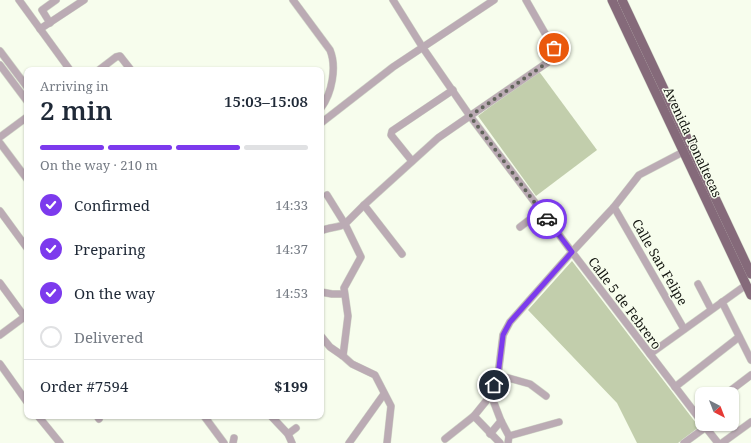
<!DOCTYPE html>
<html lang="en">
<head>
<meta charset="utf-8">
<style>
	body { margin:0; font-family:"Noto Serif",serif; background:#f6f6f7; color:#1f2937; height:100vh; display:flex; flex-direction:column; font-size:15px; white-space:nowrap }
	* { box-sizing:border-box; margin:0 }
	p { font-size:13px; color:#747a83 }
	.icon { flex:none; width:22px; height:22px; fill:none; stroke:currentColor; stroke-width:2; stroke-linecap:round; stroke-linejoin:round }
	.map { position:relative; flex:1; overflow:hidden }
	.panel { position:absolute; left:24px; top:67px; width:300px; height:352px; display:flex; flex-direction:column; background:#fff; border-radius:8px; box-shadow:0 1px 3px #0004 }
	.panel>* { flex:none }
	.needle { width:26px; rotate:138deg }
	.buttons { position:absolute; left:695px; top:387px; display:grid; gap:8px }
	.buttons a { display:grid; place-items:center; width:44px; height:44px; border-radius:8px; background:#fff; box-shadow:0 1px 3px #0004; font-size:20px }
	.pin { position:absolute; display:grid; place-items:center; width:34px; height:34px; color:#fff; margin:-17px; border:2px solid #fff; border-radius:50%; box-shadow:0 1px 4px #0007 }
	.courier { position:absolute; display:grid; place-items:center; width:40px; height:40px; margin:-20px; border:3px solid #7c3aed; border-radius:50%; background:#fff; color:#222; box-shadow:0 1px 5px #0007 }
	.head em { font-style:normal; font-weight:600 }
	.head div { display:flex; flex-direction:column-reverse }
	.head { display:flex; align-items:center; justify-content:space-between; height:68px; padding:0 16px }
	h1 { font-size:26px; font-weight:600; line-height:30px }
	.bar { display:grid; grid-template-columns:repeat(4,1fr); gap:6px 4px; align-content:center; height:48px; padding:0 16px }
	.bar i { height:5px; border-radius:3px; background:#e0e1e3 }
	.bar .selected { background:#7c3aed }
	.bar p { grid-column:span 4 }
	.line { display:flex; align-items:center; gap:10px; padding:0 16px; border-top:1px solid #e0e1e3 }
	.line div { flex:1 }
	ol { padding:0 16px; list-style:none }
	li { display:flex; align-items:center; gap:12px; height:44px }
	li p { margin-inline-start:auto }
	li .icon { padding:4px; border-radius:50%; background:#7c3aed; color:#fff; stroke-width:4 }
	li:last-child { color:#747a83 }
	li i { width:22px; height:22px; border:2px solid #e0e1e3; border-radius:50% }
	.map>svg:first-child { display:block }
	.green { fill:#c2ceac }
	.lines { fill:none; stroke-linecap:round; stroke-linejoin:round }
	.minor-casing { stroke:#d2d8c9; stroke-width:8 }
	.major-casing { stroke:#d2d8c9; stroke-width:10 }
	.minor { stroke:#bbabb4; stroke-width:7 }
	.major { stroke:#856a7a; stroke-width:9 }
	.done { stroke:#62655c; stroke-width:4; stroke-dasharray:0 7.2 }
	.route { stroke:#7c3aed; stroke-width:5 }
	.labels { text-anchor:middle; stroke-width:3; stroke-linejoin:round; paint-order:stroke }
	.street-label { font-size:13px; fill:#11130e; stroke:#f7fded }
</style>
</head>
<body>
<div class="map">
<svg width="751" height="443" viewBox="0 0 751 443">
	<rect width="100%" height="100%" fill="#f7fded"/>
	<!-- green -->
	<g class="green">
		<path d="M 538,70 L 597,150 L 536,196 L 478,116 Z"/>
		<path d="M 572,261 L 699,427 L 678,443 L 637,443 L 617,403 L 528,310 Z"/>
	</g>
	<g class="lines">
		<!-- minor casing -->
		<g class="minor-casing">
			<g id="minor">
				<path d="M 19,0 L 70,70"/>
				<path d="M 293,0 L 330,50 C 337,67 332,93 321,108"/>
				<path d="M 393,0 L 423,48 L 470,116 L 572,252 L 702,422"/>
				<path d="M 50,23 L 42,10 L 56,0"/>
				<path d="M 40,29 L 84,0"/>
				<path d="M 0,51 L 27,87"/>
				<path d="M 0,65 L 27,101"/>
				<path d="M 99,70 L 116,57 L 120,56 L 131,70"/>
				<path d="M 321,123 L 393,67 L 494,0"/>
				<path d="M 0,137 L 27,117"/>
				<path d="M 0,143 L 27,179"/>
				<path d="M 412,161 L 391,135 L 392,131 L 453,90"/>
				<path d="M 327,195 L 345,224 L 361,257 L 344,288 L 348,316 L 343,356"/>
				<path d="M 364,205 L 402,254"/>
				<path d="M 614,207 L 684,329"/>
				<path d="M 0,211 L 27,248"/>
				<path d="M 520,227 L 541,211"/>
				<path d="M 321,231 C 329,227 338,228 345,224 L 364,205 L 438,138 L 554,58 L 554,49 L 526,0"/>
				<path d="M 0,283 L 27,320"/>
				<path d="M 698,284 L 711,309"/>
				<path d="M 321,292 L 332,294 L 344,294"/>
				<path d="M 722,302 L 751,360"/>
				<path d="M 0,335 L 27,315"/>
				<path d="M 321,336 L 330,347 L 343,356 L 352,364 L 375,375 L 391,406 L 387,443"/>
				<path d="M 650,354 L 746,285"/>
				<path d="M 0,364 L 27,402"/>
				<path d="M 498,375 L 530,384 L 546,396"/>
				<path d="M 675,387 L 739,337"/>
				<path d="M 726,394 L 751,375"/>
				<path d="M 491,395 L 501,421 L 509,436 L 508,443"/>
				<path d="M 38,416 L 60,443"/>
				<path d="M 97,416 L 99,419"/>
				<path d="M 204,416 L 224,443"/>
				<path d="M 271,416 L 288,434 L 292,443"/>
				<path d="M 474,416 L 500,443"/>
				<path d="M 703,424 L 718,443"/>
				<path d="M 288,434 L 296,428"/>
				<path d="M 490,434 L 501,421"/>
				<path d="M 509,436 L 559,422"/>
				<path d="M 445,439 L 474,416 L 491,395 L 498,375 L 503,335 L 510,322 L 572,252 L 614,207 L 639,175 L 683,152"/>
				<path d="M 233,443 L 234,438"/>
				<path d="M 349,443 L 384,394"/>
				<path d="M 684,443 L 706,427"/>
				<path d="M 722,443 L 751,422"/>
			</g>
		</g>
		<!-- major casing -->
		<g class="major-casing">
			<g id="major">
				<path d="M 612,0 L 751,295"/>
				<path d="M 622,0 L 751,274"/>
			</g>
		</g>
		<!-- minor -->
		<use href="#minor" class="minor"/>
		<!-- major -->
		<use href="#major" class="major"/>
	</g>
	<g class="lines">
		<!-- done -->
		<path class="done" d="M 547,219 L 470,116 L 554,58 L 554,48"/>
		<!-- route -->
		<path class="route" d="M 494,385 L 498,375 L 503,335 L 510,322 L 572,252 L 547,219"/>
	</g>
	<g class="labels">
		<!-- street labels -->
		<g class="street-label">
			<text transform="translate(693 142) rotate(65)" y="5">Avenida Tonaltecas</text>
			<text transform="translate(660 262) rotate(60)" y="5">Calle San Felipe</text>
			<text transform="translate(625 303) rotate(53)" y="5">Calle 5 de Febrero</text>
		</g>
	</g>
</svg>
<div class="buttons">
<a><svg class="needle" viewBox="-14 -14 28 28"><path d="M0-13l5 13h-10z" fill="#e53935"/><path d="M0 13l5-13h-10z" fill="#747a83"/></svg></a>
</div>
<div class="pin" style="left:554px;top:48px;background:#ea580c"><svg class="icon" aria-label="bag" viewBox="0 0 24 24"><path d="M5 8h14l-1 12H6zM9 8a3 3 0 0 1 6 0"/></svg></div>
<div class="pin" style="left:494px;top:385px;background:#1f2937"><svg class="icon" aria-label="home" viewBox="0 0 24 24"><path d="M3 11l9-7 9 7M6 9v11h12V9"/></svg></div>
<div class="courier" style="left:547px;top:219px"><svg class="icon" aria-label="car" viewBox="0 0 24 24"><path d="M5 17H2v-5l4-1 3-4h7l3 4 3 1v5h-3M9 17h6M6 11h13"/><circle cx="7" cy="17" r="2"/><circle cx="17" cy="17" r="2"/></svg></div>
<section class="panel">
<div class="head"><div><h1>2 min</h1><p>Arriving in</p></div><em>15:03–15:08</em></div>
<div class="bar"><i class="selected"></i><i class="selected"></i><i class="selected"></i><i></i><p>On the way · 210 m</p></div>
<ol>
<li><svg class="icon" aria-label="check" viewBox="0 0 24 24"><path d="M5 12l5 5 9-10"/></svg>Confirmed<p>14:33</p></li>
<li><svg class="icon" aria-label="check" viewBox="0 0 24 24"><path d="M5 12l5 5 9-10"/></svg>Preparing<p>14:37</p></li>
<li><svg class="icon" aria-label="check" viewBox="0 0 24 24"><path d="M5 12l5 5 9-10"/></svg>On the way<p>14:53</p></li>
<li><i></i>Delivered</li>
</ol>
<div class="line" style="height:52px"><div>Order #7594</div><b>$199</b></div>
</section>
</div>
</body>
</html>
